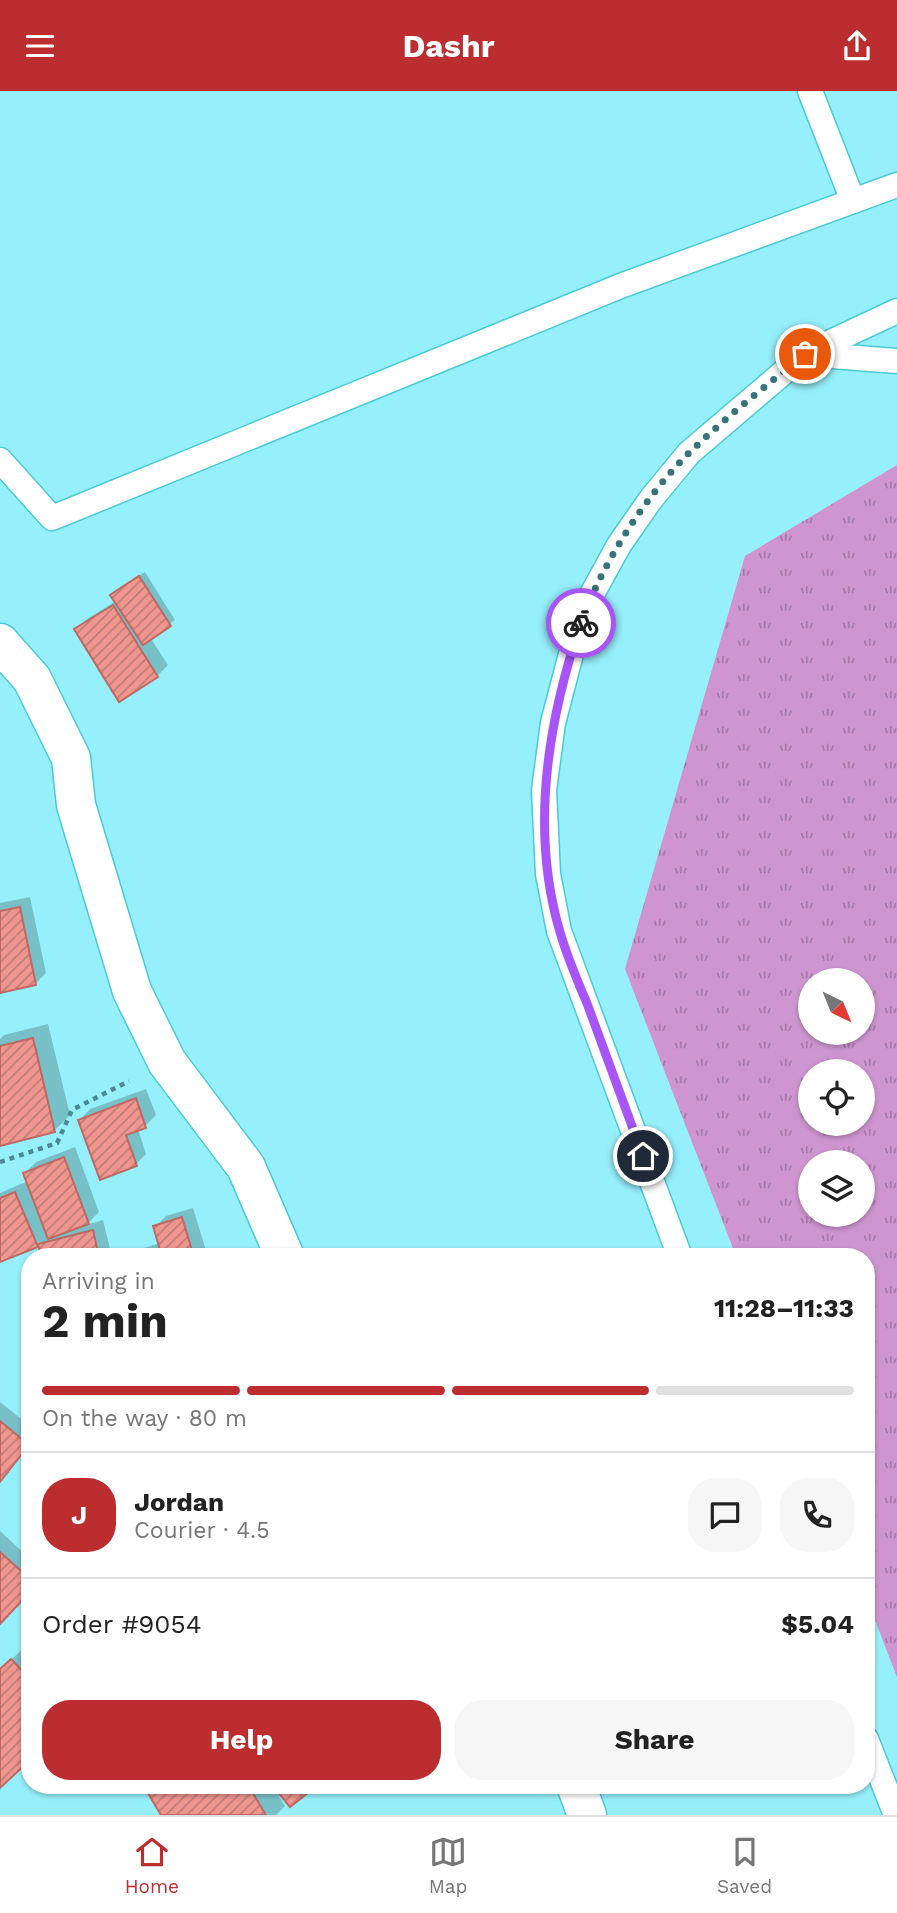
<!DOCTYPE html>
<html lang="en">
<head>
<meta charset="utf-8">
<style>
	body { margin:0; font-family:"Work Sans",sans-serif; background:#f6f6f6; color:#222; height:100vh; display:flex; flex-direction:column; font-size:26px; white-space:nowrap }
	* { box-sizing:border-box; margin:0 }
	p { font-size:23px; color:#767676 }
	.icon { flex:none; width:38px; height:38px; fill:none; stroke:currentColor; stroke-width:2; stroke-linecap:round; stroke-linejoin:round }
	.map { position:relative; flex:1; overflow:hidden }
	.sheet { position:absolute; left:21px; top:1157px; width:854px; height:546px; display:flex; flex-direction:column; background:#fff; border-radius:28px; box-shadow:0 2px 5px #0004 }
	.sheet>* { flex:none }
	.needle { width:46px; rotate:137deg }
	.buttons { position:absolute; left:798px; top:877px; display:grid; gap:14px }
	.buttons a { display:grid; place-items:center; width:77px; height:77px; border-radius:50%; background:#fff; box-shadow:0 2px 5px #0004; font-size:35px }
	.pin { position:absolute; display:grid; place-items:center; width:60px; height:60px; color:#fff; margin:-30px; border:4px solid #fff; border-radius:50%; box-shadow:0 2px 7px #0007 }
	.courier { position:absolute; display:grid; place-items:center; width:70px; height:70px; margin:-35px; border:5px solid #a855f7; border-radius:50%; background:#fff; color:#222; box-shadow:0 2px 9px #0007 }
	.overview em { font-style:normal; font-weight:700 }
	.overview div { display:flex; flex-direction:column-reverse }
	.overview { display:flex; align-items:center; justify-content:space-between; height:119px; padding:0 21px }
	h1 { font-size:46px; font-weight:700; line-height:52px }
	.bar { display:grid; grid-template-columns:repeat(4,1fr); gap:10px 7px; align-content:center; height:84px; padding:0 21px }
	.bar i { height:9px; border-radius:5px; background:#e0e0e0 }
	.bar .current { background:#bc2d30 }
	.bar p { grid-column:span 4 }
	.line { display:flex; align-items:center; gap:18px; padding:0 21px; border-top:2px solid #e0e0e0 }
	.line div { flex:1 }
	.round { display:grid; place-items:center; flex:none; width:74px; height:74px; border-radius:28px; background:#f6f6f6 }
	.button { display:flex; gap:14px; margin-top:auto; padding:14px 21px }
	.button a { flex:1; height:80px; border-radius:28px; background:#bc2d30; color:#fff; font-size:28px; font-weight:700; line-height:80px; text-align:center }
	.button a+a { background:#f6f6f6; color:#222 }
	header { display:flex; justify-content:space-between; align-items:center; height:91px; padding:0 21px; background:#bc2d30; color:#fff; font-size:32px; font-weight:700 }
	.tabs { display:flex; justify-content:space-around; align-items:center; height:98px; border-top:2px solid #e0e0e0; background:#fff; font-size:19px; color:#767676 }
	.tabs a { display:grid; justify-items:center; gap:4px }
	.tabs .current { color:#bc2d30 }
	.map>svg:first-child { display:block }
	.grass { fill:url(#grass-tufts); fill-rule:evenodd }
	.shadow { fill:#0003 }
	.building { fill:url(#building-hatch); stroke:#be6962; stroke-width:2 }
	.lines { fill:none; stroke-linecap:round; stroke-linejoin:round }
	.lane-casing { stroke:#4cc9d6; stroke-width:27 }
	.street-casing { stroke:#4cc9d6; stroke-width:41 }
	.path { stroke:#4a8a92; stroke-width:4.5; stroke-dasharray:5 5; stroke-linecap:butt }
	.lane { stroke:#fff; stroke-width:24 }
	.street { stroke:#fff; stroke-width:38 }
	.done { stroke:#39737a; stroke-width:7; stroke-dasharray:0 12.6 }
	.route { stroke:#a855f7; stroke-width:9 }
</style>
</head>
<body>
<header><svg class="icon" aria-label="menu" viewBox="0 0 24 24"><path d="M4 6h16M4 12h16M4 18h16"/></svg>Dashr<svg class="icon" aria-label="share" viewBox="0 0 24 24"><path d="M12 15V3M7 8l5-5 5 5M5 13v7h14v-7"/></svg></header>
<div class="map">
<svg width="897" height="1724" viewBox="0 0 897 1724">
	<defs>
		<pattern id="grass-tufts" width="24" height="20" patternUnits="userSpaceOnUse" patternTransform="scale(1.75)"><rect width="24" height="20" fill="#ce95d1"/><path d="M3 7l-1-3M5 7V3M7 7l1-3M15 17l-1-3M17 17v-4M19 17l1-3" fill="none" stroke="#a57aaa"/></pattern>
		<pattern id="building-hatch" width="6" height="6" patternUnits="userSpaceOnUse" patternTransform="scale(1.75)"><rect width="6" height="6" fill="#f0968f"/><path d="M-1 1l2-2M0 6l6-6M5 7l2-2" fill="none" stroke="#c07b76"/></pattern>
	</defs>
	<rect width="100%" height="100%" fill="#96f0fb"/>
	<!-- grass -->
	<path class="grass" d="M 897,374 L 897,1586 L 866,1506 L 866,1166 L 736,1165 L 625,878 L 745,465 ZM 810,889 L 863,889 L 863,942 L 810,942 ZM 810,980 L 863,980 L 863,1032 L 810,1032 ZM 810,1071 L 863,1071 L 863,1124 L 810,1124 Z"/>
	<!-- shadow -->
	<g class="shadow">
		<path d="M 145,481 L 175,529 L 150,546 L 168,574 L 157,585 L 76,539 L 87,528 L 116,510 L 112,504 L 117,499 Z"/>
		<path d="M 30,806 L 46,882 L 35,893 L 0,900 L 0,812 Z"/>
		<path d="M 48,933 L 70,1024 L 55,1039 L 0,1053 L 0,948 L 4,944 Z"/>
		<path d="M 146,998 L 156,1024 L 145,1035 L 138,1038 L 146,1063 L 136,1073 L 80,1029 L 90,1018 Z"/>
		<path d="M 75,1056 L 99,1121 L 86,1134 L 103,1129 L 112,1166 L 43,1166 L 39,1151 L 0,1169 L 0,1102 L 28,1090 L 25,1082 L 36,1071 Z"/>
		<path d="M 193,1117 L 208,1166 L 135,1166 L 144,1157 L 160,1152 L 155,1136 L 166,1125 Z"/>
		<path d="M 0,1311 L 30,1335 L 30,1354 L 0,1391 Z"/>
		<path d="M 0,1440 L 30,1468 L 30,1499 L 0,1532 Z"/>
		<path d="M 27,1554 L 30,1557 L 30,1666 L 0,1695 L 0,1579 Z"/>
		<path d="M 145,1694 L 315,1694 L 275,1699 L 285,1715 L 276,1724 L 163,1724 Z"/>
	</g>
	<!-- building -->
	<g class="building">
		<path d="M 139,485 L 171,535 L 143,554 L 110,504 Z"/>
		<path d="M 113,514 L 158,586 L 119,611 L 74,538 Z"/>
		<path d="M 20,816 L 36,894 L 0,902 L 0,820 Z"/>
		<path d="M 33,947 L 55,1041 L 0,1055 L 0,955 Z"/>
		<path d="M 136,1007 L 146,1037 L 126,1044 L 137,1075 L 100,1089 L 78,1029 Z"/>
		<path d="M 64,1066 L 89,1133 L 48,1148 L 23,1082 Z"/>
		<path d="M 15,1101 L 38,1156 L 0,1171 L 0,1107 Z"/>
		<path d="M 182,1126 L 194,1166 L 137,1166 L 160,1159 L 153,1135 Z"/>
		<path d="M 93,1139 L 99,1166 L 41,1166 L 38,1153 Z"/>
		<path d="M 0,1330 L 29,1354 L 0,1391 Z"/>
		<path d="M 0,1461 L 30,1488 L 30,1501 L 0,1533 Z"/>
		<path d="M 11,1568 L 30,1588 L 30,1669 L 0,1697 L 0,1578 Z"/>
		<path d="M 143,1694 L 248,1694 L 266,1724 L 161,1724 Z"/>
		<path d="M 272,1694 L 318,1694 L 290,1716 Z"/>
	</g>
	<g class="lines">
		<!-- lane casing -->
		<g class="lane-casing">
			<g id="lane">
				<path d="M 810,0 L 853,110"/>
				<path d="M 806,263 L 897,270"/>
				<path d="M 0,369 L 52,427 L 623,194 L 897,94"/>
				<path d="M 680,1166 L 559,840 L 548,783 L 544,699 L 553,632 L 571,563 L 591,505 L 619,454 L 651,408 L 689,362 L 805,263 L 897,220"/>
				<path d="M 866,1648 L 896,1724"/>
			</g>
		</g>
		<!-- street casing -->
		<g class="street-casing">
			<g id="street">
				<path d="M 0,552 L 32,588 L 71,667 L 76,714 L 132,900 L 167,971 L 246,1076 L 285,1166"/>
				<path d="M 576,1694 L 587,1724"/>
			</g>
		</g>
		<!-- path -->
		<path class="path" d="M 0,1071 L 57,1052 L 72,1019 L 129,990"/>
		<!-- lane -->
		<use href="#lane" class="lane"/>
		<!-- street -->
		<use href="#street" class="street"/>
	</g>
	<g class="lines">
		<!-- done -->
		<path class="done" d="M 581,532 C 602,473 645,405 690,361 C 726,326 766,295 805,263"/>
		<!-- route -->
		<path class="route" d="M 581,532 C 548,629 530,740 560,841 C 567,866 578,891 588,915 C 606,965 625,1015 643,1065"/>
	</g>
</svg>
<div class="buttons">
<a><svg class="needle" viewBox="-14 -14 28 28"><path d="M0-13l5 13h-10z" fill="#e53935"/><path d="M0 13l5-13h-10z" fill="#767676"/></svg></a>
<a><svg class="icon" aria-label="locate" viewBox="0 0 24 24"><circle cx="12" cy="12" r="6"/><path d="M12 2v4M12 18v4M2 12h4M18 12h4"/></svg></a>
<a><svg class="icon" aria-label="layers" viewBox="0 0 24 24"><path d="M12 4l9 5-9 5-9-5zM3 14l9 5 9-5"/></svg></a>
</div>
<div class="pin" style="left:805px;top:263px;background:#ea580c"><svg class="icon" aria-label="bag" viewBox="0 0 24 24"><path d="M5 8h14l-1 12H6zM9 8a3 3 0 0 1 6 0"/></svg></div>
<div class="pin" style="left:643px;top:1065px;background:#1f2937"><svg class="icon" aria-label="home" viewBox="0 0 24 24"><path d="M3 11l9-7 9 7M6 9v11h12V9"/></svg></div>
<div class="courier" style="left:581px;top:532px"><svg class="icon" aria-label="bike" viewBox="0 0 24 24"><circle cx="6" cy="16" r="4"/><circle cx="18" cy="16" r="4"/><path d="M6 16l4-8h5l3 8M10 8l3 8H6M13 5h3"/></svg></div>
<section class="sheet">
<div class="overview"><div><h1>2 min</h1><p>Arriving in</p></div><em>11:28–11:33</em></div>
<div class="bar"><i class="current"></i><i class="current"></i><i class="current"></i><i></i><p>On the way · 80 m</p></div>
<div class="line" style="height:126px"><b class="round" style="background:#bc2d30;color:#fff">J</b><div><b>Jordan</b><p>Courier · 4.5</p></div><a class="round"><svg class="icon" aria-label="chat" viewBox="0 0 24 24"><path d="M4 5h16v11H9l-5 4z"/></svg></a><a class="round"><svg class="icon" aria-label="phone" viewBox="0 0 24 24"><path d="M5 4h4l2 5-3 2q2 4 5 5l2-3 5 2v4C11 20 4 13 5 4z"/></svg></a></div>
<div class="line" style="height:91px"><div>Order #9054</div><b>$5.04</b></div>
<div class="button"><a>Help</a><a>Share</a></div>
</section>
</div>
<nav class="tabs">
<a class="current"><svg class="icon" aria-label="home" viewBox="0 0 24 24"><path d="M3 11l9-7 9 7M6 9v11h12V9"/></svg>Home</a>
<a><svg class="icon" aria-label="map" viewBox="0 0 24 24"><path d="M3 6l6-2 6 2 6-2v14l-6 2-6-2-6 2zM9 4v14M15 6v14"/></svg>Map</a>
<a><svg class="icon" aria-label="saved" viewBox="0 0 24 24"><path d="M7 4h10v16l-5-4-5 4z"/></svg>Saved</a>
</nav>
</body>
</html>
